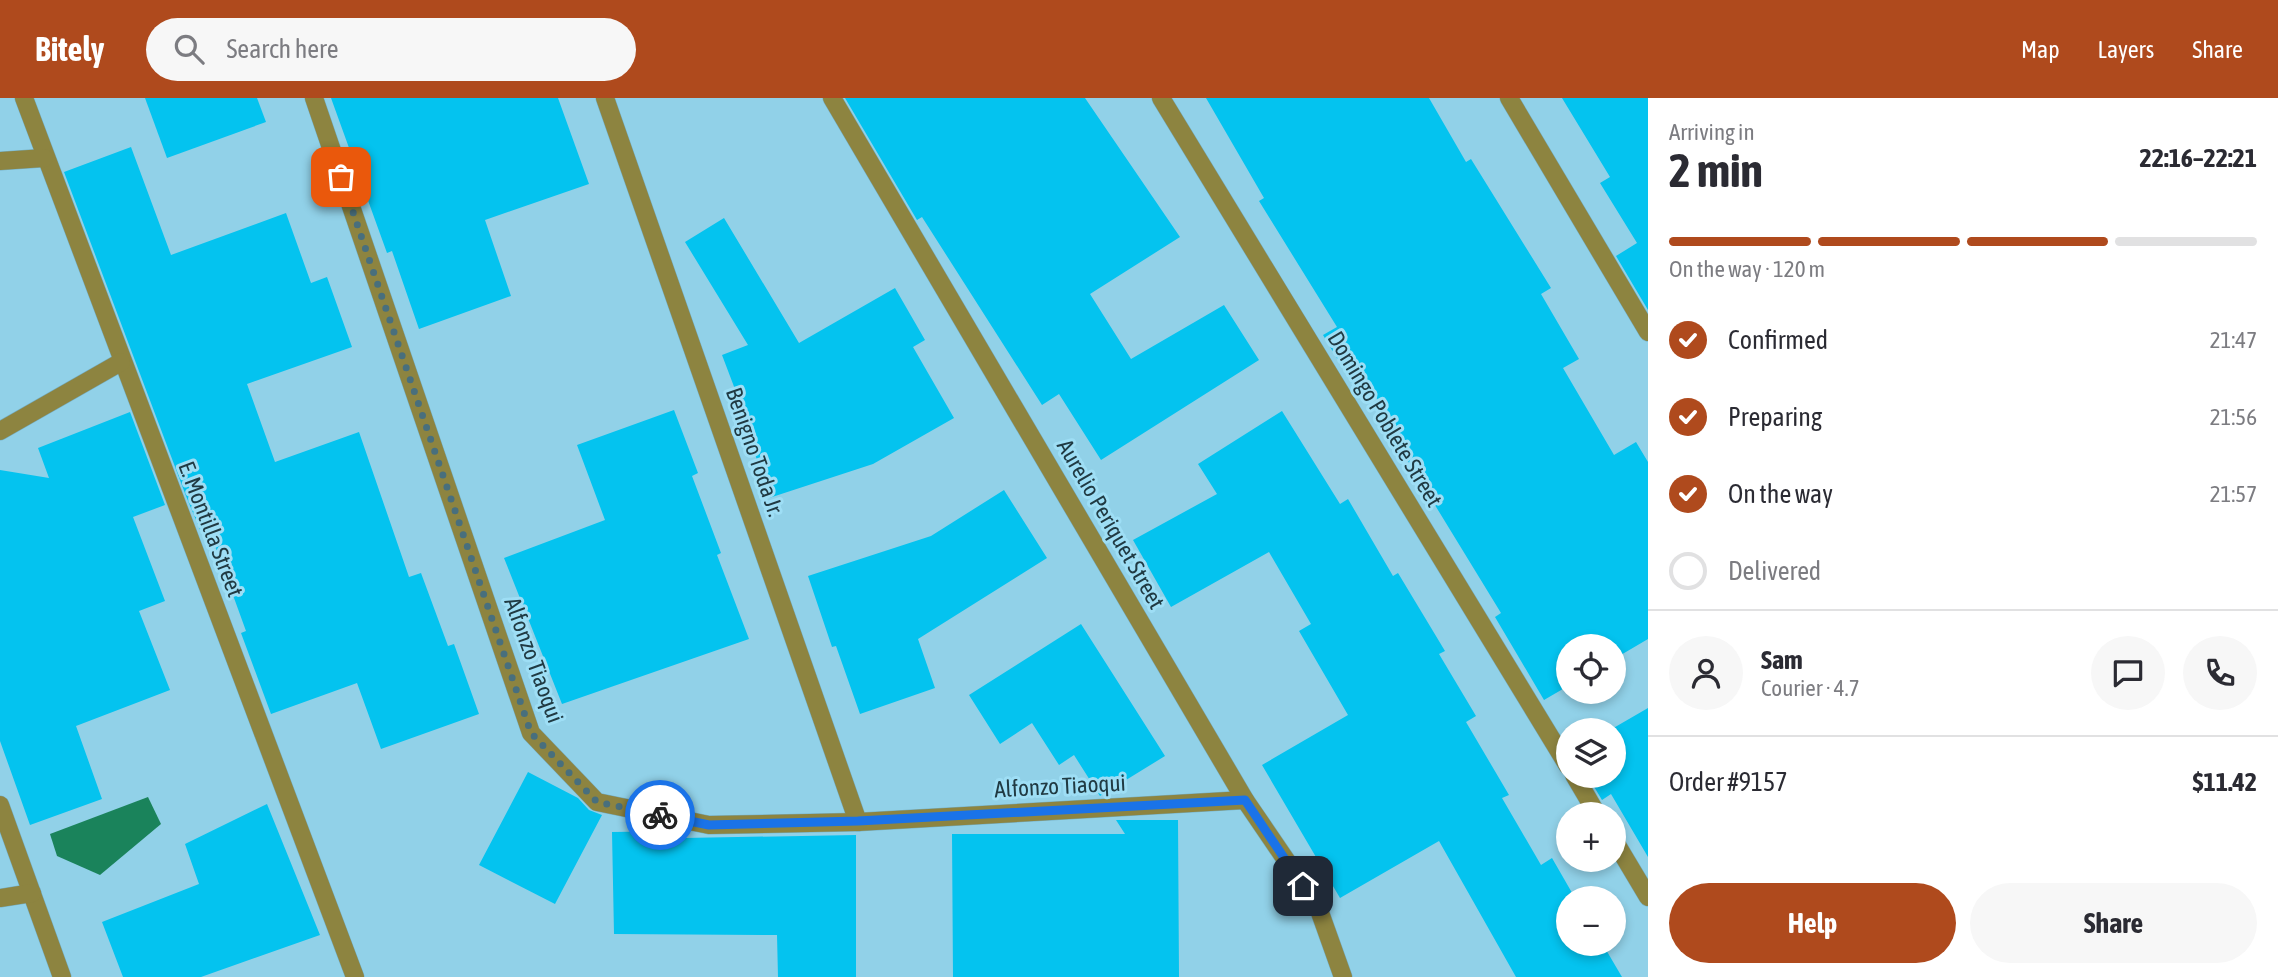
<!DOCTYPE html>
<html lang="en">
<head>
<meta charset="utf-8">
<style>
	body { margin:0; font-family:"Asap Condensed",sans-serif; background:#f7f7f7; color:#2b2b33; height:100vh; display:flex; flex-direction:column; font-size:26px; white-space:nowrap }
	* { box-sizing:border-box; margin:0 }
	p { font-size:23px; color:#7c7c81 }
	.icon { flex:none; width:38px; height:38px; fill:none; stroke:currentColor; stroke-width:2; stroke-linecap:round; stroke-linejoin:round }
	.map { position:relative; flex:1; overflow:hidden }
	.side { display:flex; flex-direction:column; background:#fff; width:630px }
	.side>* { flex:none }
	.fabs { position:absolute; left:1556px; top:536px; display:grid; gap:14px }
	.fabs a { display:grid; place-items:center; width:70px; height:70px; border-radius:50%; background:#fff; box-shadow:0 4px 10px #0003; font-size:35px }
	.pin { position:absolute; display:grid; place-items:center; width:60px; height:60px; color:#fff; margin:-30px; border-radius:14px; box-shadow:0 4px 10px #0006 }
	.courier { position:absolute; display:grid; place-items:center; width:70px; height:70px; margin:-35px; border:5px solid #1a73e8; border-radius:50%; background:#fff; color:#222; box-shadow:0 2px 9px #0007 }
	.overview em { font-style:normal; font-weight:700 }
	.overview div { display:flex; flex-direction:column-reverse }
	.overview { display:flex; align-items:center; justify-content:space-between; height:119px; padding:0 21px }
	h1 { font-size:46px; font-weight:700; line-height:52px }
	.bar { display:grid; grid-template-columns:repeat(4,1fr); gap:10px 7px; align-content:center; height:84px; padding:0 21px }
	.bar i { height:9px; border-radius:5px; background:#e1e1e2 }
	.bar .on { background:#af4a1d }
	.bar p { grid-column:span 4 }
	.line { display:flex; align-items:center; gap:18px; padding:0 21px; border-top:2px solid #e1e1e2 }
	.line div { flex:1 }
	.round { display:grid; place-items:center; flex:none; width:74px; height:74px; border-radius:37px; background:#f7f7f7 }
	ol { padding:0 21px; list-style:none }
	li { display:flex; align-items:center; gap:21px; height:77px }
	li p { margin-inline-start:auto }
	li .icon { padding:7px; border-radius:50%; background:#af4a1d; color:#fff; stroke-width:4 }
	li:last-child { color:#7c7c81 }
	li i { width:38px; height:38px; border:4px solid #e1e1e2; border-radius:50% }
	.button { display:flex; gap:14px; margin-top:auto; padding:14px 21px }
	.button a { flex:1; height:80px; border-radius:42px; background:#af4a1d; color:#fff; font-size:28px; font-weight:700; line-height:80px; text-align:center }
	.button a+a { background:#f7f7f7; color:#2b2b33 }
	header { display:flex; align-items:center; gap:42px; box-sizing:border-box; height:98px; padding:0 35px; background:#af4a1d; color:#fff }
	header strong { font-size:33px }
	nav { display:flex; gap:38px; margin-inline-start:auto; font-size:24px }
	.search { width:490px; height:63px; background:#f7f7f7; display:flex; align-items:center; gap:18px; box-sizing:border-box; padding:0 24px; border-radius:38px; color:#7c7c81; font-size:26px }
	main { display:flex; flex:1; min-height:0 }
	.map>svg:first-child { display:block }
	.water { fill:#1a835b }
	.building { fill:#04c3ef }
	.lines { fill:none; stroke-linecap:round; stroke-linejoin:round }
	.minor-casing { stroke:#76adc0; stroke-width:19 }
	.minor { stroke:#8d8440; stroke-width:18 }
	.done { stroke:#486f7d; stroke-width:7; stroke-dasharray:0 12.6 }
	.route { stroke:#1a73e8; stroke-width:9 }
	.labels { text-anchor:middle; stroke-width:6; stroke-linejoin:round; paint-order:stroke }
	.street-label { font-size:23px; fill:#203a43; stroke:#9edef5 }
</style>
</head>
<body>
<header>
<strong>Bitely</strong>
<div class="search"><svg class="icon" aria-label="search" viewBox="0 0 24 24"><circle cx="10" cy="10" r="6"/><path d="M15 15l6 6"/></svg>Search here</div>
<nav><a>Map</a><a>Layers</a><a>Share</a></nav>
</header>
<main>
<div class="map">
<svg width="1648" height="879" viewBox="0 0 1648 879">
	<rect width="100%" height="100%" fill="#91d1e8"/>
	<!-- water -->
	<path class="water" d="M 148,699 L 161,726 L 100,777 L 57,758 L 50,736 Z"/>
	<!-- building -->
	<g class="building">
		<path d="M 145,0 L 257,0 L 266,24 L 167,60 Z"/>
		<path d="M 331,0 L 558,0 L 589,86 L 485,122 L 511,198 L 419,231 L 392,153 L 387,155 Z"/>
		<path d="M 845,0 L 1085,0 L 1180,139 L 1090,196 L 1131,261 L 1224,207 L 1259,262 L 1101,362 L 1059,296 L 1042,307 L 922,119 L 917,122 Z"/>
		<path d="M 1206,0 L 1429,0 L 1466,64 L 1471,61 L 1551,190 L 1541,196 L 1579,261 L 1563,270 L 1614,357 L 1636,344 L 1648,364 L 1648,541 L 1614,561 L 1614,548 L 1568,548 L 1568,588 L 1544,602 L 1495,519 L 1501,515 L 1408,363 L 1412,361 L 1368,285 L 1356,292 L 1323,237 L 1337,229 L 1259,103 L 1264,100 Z"/>
		<path d="M 1562,0 L 1648,0 L 1648,212 L 1616,158 L 1637,145 L 1600,85 L 1610,79 Z"/>
		<path d="M 131,49 L 171,157 L 286,115 L 311,185 L 327,179 L 352,249 L 247,286 L 275,364 L 359,334 L 409,479 L 421,475 L 448,548 L 454,546 L 479,616 L 381,651 L 357,585 L 271,616 L 241,535 L 246,533 L 209,431 L 201,434 L 186,398 L 64,74 Z"/>
		<path d="M 724,120 L 799,245 L 895,190 L 925,242 L 913,249 L 954,320 L 873,366 L 769,400 L 749,337 L 752,336 L 722,257 L 748,247 L 685,144 Z"/>
		<path d="M 674,312 L 698,375 L 692,378 L 721,455 L 717,457 L 749,541 L 562,606 L 504,460 L 605,422 L 577,347 Z"/>
		<path d="M 1282,313 L 1340,406 L 1348,401 L 1393,478 L 1398,475 L 1445,553 L 1439,556 L 1476,618 L 1466,624 L 1509,697 L 1502,700 L 1541,767 L 1552,760 L 1575,800 L 1568,800 L 1568,845 L 1602,845 L 1622,879 L 1516,879 L 1439,743 L 1340,800 L 1262,667 L 1348,617 L 1299,533 L 1311,526 L 1269,454 L 1171,509 L 1133,442 L 1217,396 L 1198,366 Z"/>
		<path d="M 130,314 L 165,407 L 133,419 L 165,503 L 139,513 L 170,592 L 76,628 L 102,701 L 30,727 L 0,643 L 0,372 L 49,380 L 38,350 Z"/>
		<path d="M 1004,392 L 1047,460 L 918,541 L 935,590 L 860,616 L 836,548 L 832,549 L 808,478 L 931,438 Z"/>
		<path d="M 1081,526 L 1165,658 L 1100,698 L 1074,657 L 1059,667 L 1032,625 L 1000,646 L 969,597 Z"/>
		<path d="M 1648,610 L 1648,759 L 1611,696 L 1602,702 L 1587,677 L 1614,677 L 1614,632 L 1610,632 Z"/>
		<path d="M 528,674 L 578,700 L 589,712 L 602,717 L 555,806 L 479,767 Z"/>
		<path d="M 267,706 L 320,837 L 201,879 L 123,879 L 102,824 L 199,786 L 185,746 Z"/>
		<path d="M 1116,722 L 1178,722 L 1179,879 L 953,879 L 952,736 L 1125,736 Z"/>
		<path d="M 683,733 L 684,740 L 856,737 L 856,879 L 778,879 L 777,837 L 614,836 L 612,734 Z"/>
	</g>
	<g class="lines">
		<!-- minor casing -->
		<g class="minor-casing">
			<g id="minor">
				<path d="M 24,0 L 355,879"/>
				<path d="M 314,0 L 531,635 L 597,704 L 709,727 L 858,724 L 1245,702"/>
				<path d="M 605,0 L 858,724"/>
				<path d="M 832,0 L 1245,702 L 1318,809 L 1343,879"/>
				<path d="M 1161,0 L 1568,668"/>
				<path d="M 1509,0 L 1648,234"/>
				<path d="M 0,63 L 44,60"/>
				<path d="M 0,333 L 121,264"/>
				<path d="M 1574,677 L 1597,716"/>
				<path d="M 0,707 L 62,879"/>
				<path d="M 1614,742 L 1648,799"/>
				<path d="M 0,800 L 32,795"/>
			</g>
		</g>
		<!-- minor -->
		<use href="#minor" class="minor"/>
	</g>
	<g class="lines">
		<!-- done -->
		<path class="done" d="M 341,79 L 531,635 L 597,704 L 660,717"/>
		<!-- route -->
		<path class="route" d="M 660,717 L 709,727 L 858,723 L 1245,702 L 1303,788"/>
	</g>
	<g class="labels">
		<!-- street labels -->
		<g class="street-label">
			<text transform="translate(1385 321) rotate(59)" y="8">Domingo Poblete Street</text>
			<text transform="translate(755 354) rotate(71)" y="8">Benigno Toda Jr.</text>
			<text transform="translate(1111 426) rotate(60)" y="8">Aurelio Periquet Street</text>
			<text transform="translate(211 431) rotate(69)" y="8">E. Montilla Street</text>
			<text transform="translate(534 562) rotate(70)" y="8">Alfonzo Tiaoqui</text>
			<text transform="translate(1060 688) rotate(-3)" y="8">Alfonzo Tiaoqui</text>
		</g>
	</g>
</svg>
<div class="fabs">
<a><svg class="icon" aria-label="locate" viewBox="0 0 24 24"><circle cx="12" cy="12" r="6"/><path d="M12 2v4M12 18v4M2 12h4M18 12h4"/></svg></a>
<a><svg class="icon" aria-label="layers" viewBox="0 0 24 24"><path d="M12 4l9 5-9 5-9-5zM3 14l9 5 9-5"/></svg></a>
<a>+</a>
<a>−</a>
</div>
<div class="pin" style="left:341px;top:79px;background:#ea580c"><svg class="icon" aria-label="bag" viewBox="0 0 24 24"><path d="M5 8h14l-1 12H6zM9 8a3 3 0 0 1 6 0"/></svg></div>
<div class="pin" style="left:1303px;top:788px;background:#1f2937"><svg class="icon" aria-label="home" viewBox="0 0 24 24"><path d="M3 11l9-7 9 7M6 9v11h12V9"/></svg></div>
<div class="courier" style="left:660px;top:717px"><svg class="icon" aria-label="bike" viewBox="0 0 24 24"><circle cx="6" cy="16" r="4"/><circle cx="18" cy="16" r="4"/><path d="M6 16l4-8h5l3 8M10 8l3 8H6M13 5h3"/></svg></div>
</div>
<section class="side">
<div class="overview"><div><h1>2 min</h1><p>Arriving in</p></div><em>22:16–22:21</em></div>
<div class="bar"><i class="on"></i><i class="on"></i><i class="on"></i><i></i><p>On the way · 120 m</p></div>
<ol>
<li><svg class="icon" aria-label="check" viewBox="0 0 24 24"><path d="M5 12l5 5 9-10"/></svg>Confirmed<p>21:47</p></li>
<li><svg class="icon" aria-label="check" viewBox="0 0 24 24"><path d="M5 12l5 5 9-10"/></svg>Preparing<p>21:56</p></li>
<li><svg class="icon" aria-label="check" viewBox="0 0 24 24"><path d="M5 12l5 5 9-10"/></svg>On the way<p>21:57</p></li>
<li><i></i>Delivered</li>
</ol>
<div class="line" style="height:126px"><a class="round"><svg class="icon" aria-label="person" viewBox="0 0 24 24"><circle cx="12" cy="8" r="4"/><path d="M4 21q1-7 8-7t8 7"/></svg></a><div><b>Sam</b><p>Courier · 4.7</p></div><a class="round"><svg class="icon" aria-label="chat" viewBox="0 0 24 24"><path d="M4 5h16v11H9l-5 4z"/></svg></a><a class="round"><svg class="icon" aria-label="phone" viewBox="0 0 24 24"><path d="M5 4h4l2 5-3 2q2 4 5 5l2-3 5 2v4C11 20 4 13 5 4z"/></svg></a></div>
<div class="line" style="height:91px"><div>Order #9157</div><b>$11.42</b></div>
<div class="button"><a>Help</a><a>Share</a></div>
</section>
</main>
</body>
</html>
